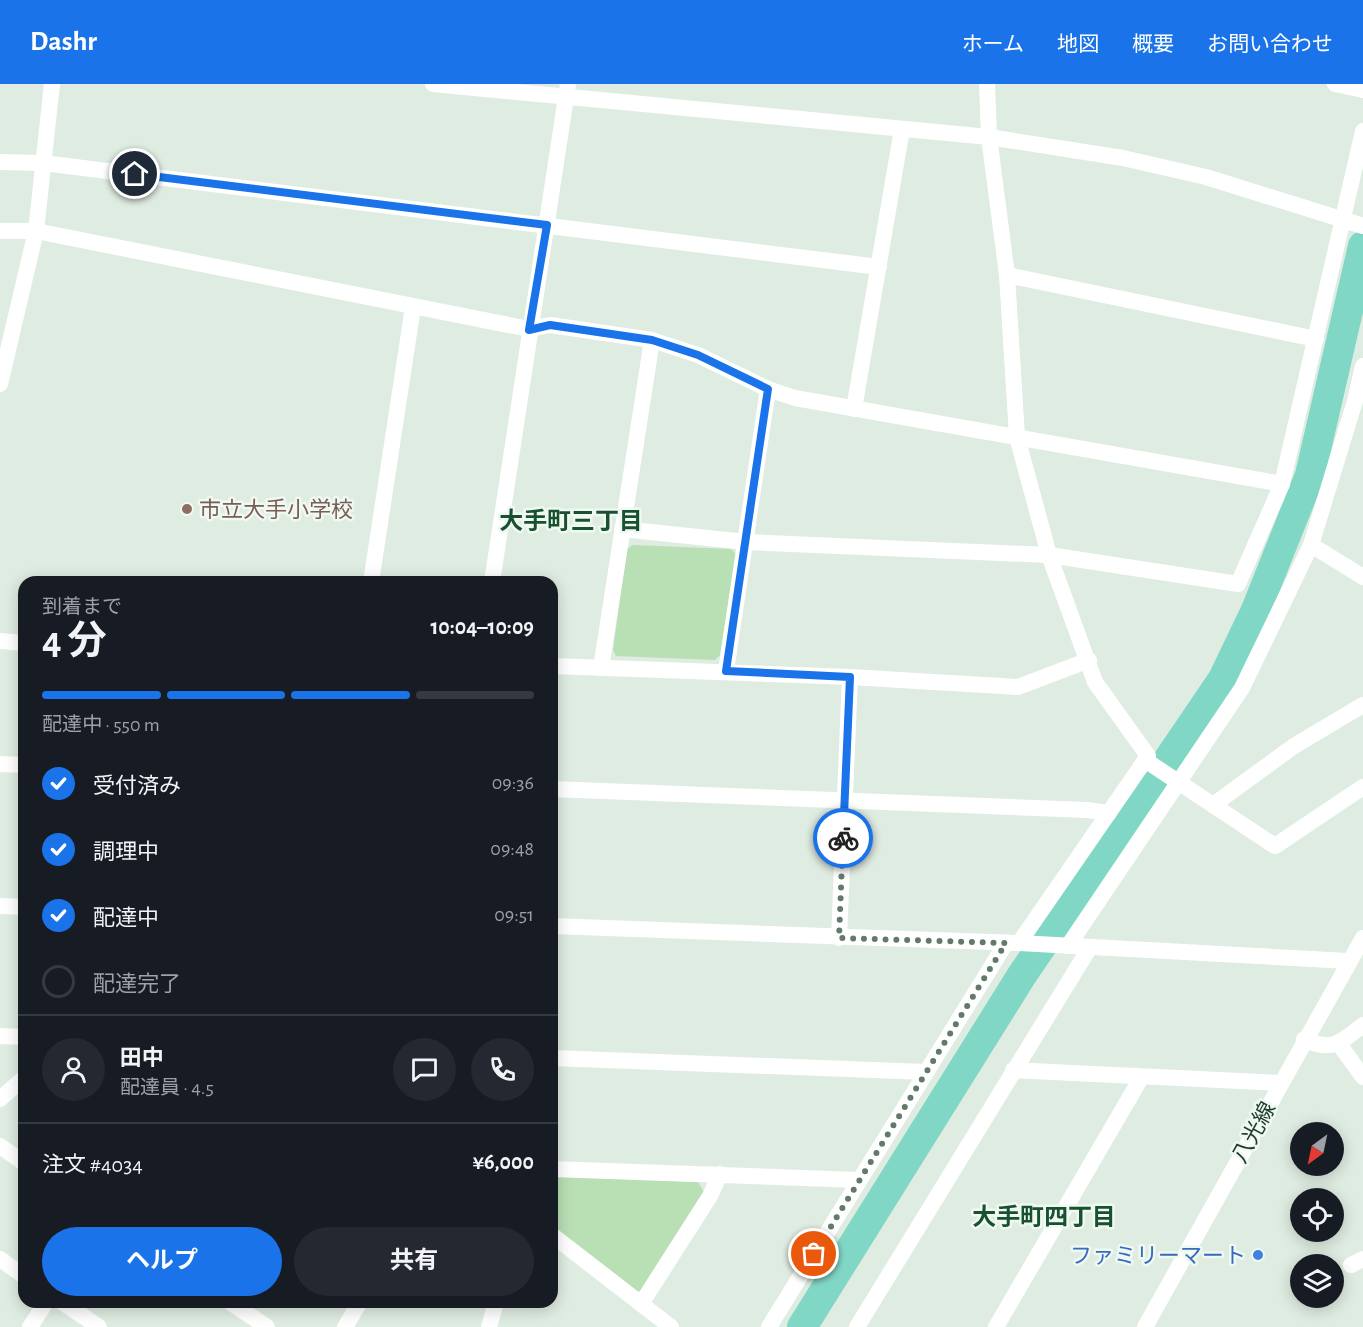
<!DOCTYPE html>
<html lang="ja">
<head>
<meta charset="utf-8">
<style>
	body { margin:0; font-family:"Alegreya Sans","Noto Sans JP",sans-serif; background:#242831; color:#f1f3f6; height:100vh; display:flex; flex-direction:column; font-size:22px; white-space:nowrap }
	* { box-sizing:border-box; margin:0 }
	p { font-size:20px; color:#9ea1a6 }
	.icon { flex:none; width:33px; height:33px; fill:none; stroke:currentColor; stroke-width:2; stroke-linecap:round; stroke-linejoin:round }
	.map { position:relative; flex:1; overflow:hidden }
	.details { position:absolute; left:18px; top:492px; width:540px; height:732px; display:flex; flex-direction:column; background:#171b24; border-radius:18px; box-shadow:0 3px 15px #0003 }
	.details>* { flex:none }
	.needle { width:39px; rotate:213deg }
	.controls { position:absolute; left:1290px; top:1038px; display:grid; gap:12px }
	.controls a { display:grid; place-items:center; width:54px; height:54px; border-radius:50%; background:#171b24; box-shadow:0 3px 15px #0003; font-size:30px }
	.pin { position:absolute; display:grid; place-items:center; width:51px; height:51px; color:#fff; margin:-26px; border:3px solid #fff; border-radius:50%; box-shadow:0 2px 6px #0007 }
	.courier { position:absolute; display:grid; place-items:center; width:60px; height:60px; margin:-30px; border:4px solid #1a73e8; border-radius:50%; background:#fff; color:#222; box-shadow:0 2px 8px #0007 }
	.overview em { font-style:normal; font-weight:700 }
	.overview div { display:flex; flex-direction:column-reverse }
	.overview { display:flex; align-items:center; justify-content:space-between; height:102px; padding:0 24px }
	h1 { font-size:39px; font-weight:700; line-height:45px }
	.bar { display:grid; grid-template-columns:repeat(4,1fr); gap:9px 6px; align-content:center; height:72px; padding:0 24px }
	.bar i { height:8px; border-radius:4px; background:#363941 }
	.bar .selected { background:#1a73e8 }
	.bar p { grid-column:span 4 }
	.line { display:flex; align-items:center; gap:15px; padding:0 24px; border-top:2px solid #363941 }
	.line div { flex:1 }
	.round { display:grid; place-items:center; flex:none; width:63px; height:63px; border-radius:32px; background:#242831 }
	ol { padding:0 24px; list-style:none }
	li { display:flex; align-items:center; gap:18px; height:66px }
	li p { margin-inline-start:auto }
	li .icon { padding:6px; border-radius:50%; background:#1a73e8; color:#fff; stroke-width:4 }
	li:last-child { color:#9ea1a6 }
	li i { width:33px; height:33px; border:3px solid #363941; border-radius:50% }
	.action { display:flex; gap:12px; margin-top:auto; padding:12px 24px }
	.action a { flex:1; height:69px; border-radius:36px; background:#1a73e8; color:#fff; font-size:24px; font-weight:700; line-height:69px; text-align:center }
	.action a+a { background:#242831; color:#f1f3f6 }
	header { display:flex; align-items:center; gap:36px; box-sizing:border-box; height:84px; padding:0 30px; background:#1a73e8; color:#fff }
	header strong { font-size:28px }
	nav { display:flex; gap:33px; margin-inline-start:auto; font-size:21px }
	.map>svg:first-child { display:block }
	.green { fill:#b9dfb5 }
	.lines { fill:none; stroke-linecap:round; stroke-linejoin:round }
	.river { stroke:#81d7c5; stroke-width:30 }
	.minor { stroke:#fff; stroke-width:16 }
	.done { stroke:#627a6a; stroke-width:6; stroke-dasharray:0 10.8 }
	.route { stroke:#1a73e8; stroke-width:8 }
	.education-dot { fill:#8d6e63; stroke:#eff8f1; stroke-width:2 }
	.shop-dot { fill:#3f7fe0; stroke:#eff8f1; stroke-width:2 }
	.labels { text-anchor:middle; stroke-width:5; stroke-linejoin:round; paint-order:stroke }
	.education-label { font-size:22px; fill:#785e54; stroke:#eff8f1; text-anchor:start }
	.street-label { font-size:22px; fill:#1e3d2a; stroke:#eff8f1 }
	.shop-label { font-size:22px; fill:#366cbe; stroke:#eff8f1; text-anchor:end }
	.neighbourhood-label { font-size:24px; font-weight:bold; fill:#18512f; stroke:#eff8f1 }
</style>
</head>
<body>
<header>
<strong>Dashr</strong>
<nav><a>ホーム</a><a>地図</a><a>概要</a><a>お問い合わせ</a></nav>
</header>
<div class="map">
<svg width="1363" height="1243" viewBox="0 0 1363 1243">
	<rect width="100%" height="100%" fill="#dfece1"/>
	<!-- green -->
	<g class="green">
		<path d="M 633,461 L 731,465 L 736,470 L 720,571 L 715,576 L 616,572 L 613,566 L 627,465 Z"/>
		<path d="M 552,1092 L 698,1098 L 704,1108 L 643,1207 L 636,1207 L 552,1142 Z"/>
	</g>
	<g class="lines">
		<!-- river -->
		<path class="river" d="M 802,1243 L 1022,891 L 1223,595 L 1256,526 L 1310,391 L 1363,162"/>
		<!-- minor -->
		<g class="minor">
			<path d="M 433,0 L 989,53 L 1123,74 L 1206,93 L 1363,142"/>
			<path d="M 987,0 L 989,53 L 1007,191 L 1017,353 L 1049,471 L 1095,598 L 1148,672 L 1019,859"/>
			<path d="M 1335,0 L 1363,6"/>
			<path d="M 0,78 L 43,79 L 879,183"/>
			<path d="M 0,147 L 36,147 L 529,245 L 550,241 L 652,256 L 698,271 L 768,305 L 795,314 L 1282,400"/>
			<path d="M 1007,191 L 1316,255"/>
			<path d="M 0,300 L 36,147 L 52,0"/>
			<path d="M 854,325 L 902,45"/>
			<path d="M 622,445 L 746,458 L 1049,471 L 1238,500 L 1282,400 L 1363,47"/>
			<path d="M 1311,461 L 1363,493"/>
			<path d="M 371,498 L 413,223"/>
			<path d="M 492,498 L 568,0"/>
			<path d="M 0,557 L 24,559"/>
			<path d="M 552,582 L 850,593 L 1018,603 L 1089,576"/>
			<path d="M 601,584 L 652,256"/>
			<path d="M 726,587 L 768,305"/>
			<path d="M 1145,676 L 1275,762 L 1363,703"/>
			<path d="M 0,680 L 24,681"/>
			<path d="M 552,705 L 1087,726 L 1109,729"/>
			<path d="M 1213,721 L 1294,662 L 1363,621"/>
			<path d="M 0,822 L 24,823"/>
			<path d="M 552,842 L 1019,859 L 1348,877"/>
			<path d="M 839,854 L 850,593"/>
			<path d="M 1068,862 L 1242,604 L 1311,461 L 1355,317 L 1363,282"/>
			<path d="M 0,952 L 24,953"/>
			<path d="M 1304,955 C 1332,969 1341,958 1363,941"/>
			<path d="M 1339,960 L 1363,993"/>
			<path d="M 552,974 L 926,988"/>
			<path d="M 1013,986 L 1280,999"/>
			<path d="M 0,1015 L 24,994"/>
			<path d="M 0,1062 L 24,1079"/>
			<path d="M 552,1085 L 859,1096"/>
			<path d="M 552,1151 L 671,1243"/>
			<path d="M 0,1175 L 24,1192"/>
			<path d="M 1351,1181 L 1363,1175"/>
			<path d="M 62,1218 L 99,1243"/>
			<path d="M 230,1218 L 267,1243"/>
			<path d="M 641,1220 L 710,1112 L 720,1090"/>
			<path d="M 30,1243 L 46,1218"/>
			<path d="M 345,1243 L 360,1218"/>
			<path d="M 489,1243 L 496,1218"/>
			<path d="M 769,1243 L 1006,859"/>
			<path d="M 857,1243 L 1090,863"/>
			<path d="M 996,1243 L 1141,994"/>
			<path d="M 1145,1243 L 1363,854"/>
		</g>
	</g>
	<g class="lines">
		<!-- done -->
		<path class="done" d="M 814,1170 L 1006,859 L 839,854 L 843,754"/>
		<!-- route -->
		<path class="route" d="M 135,90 L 547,141 L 529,246 L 550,241 L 652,256 L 698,271 L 768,305 L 726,587 L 850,593 L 843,754"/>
	</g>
	<!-- markers -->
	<circle class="education-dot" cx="187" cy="425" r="6"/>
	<circle class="shop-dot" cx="1258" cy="1171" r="6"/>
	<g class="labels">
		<!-- education labels -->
		<g class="education-label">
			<text x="199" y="433">市立大手小学校</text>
		</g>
		<!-- street labels -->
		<g class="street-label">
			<text transform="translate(1253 1048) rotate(-61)" y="8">八光線</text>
		</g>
		<!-- shop labels -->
		<g class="shop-label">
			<text x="1246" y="1179">ファミリーマート</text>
		</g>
		<!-- neighbourhood labels -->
		<g class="neighbourhood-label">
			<text x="571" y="445">大手町三丁目</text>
			<text x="1044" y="1141">大手町四丁目</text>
		</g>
	</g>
</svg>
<div class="controls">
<a><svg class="needle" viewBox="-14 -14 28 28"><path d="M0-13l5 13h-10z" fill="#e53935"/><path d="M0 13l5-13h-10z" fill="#9ea1a6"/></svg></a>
<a><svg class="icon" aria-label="locate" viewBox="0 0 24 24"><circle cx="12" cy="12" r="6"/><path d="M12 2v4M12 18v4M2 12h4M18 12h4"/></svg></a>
<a><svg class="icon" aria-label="layers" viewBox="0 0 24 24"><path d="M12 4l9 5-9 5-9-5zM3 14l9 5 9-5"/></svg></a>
</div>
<div class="pin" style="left:814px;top:1170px;background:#ea580c"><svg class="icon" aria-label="bag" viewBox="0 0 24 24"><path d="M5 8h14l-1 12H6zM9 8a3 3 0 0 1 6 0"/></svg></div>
<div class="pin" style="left:135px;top:90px;background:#1f2937"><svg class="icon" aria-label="home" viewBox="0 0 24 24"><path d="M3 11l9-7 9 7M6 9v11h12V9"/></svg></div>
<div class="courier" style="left:843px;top:754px"><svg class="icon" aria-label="bike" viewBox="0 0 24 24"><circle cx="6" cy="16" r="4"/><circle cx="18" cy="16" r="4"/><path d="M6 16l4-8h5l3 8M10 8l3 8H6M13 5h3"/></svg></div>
<section class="details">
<div class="overview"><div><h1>4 分</h1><p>到着まで</p></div><em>10:04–10:09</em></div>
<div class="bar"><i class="selected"></i><i class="selected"></i><i class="selected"></i><i></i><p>配達中 · 550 m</p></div>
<ol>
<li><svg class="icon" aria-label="check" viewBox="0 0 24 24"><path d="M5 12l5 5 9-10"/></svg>受付済み<p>09:36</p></li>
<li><svg class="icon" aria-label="check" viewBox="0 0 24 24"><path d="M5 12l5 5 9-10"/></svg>調理中<p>09:48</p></li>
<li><svg class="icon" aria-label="check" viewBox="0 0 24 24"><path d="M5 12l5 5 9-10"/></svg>配達中<p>09:51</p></li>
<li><i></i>配達完了</li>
</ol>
<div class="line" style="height:108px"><a class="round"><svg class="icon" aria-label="person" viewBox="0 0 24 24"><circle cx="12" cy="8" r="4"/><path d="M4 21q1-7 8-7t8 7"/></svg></a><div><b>田中</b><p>配達員 · 4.5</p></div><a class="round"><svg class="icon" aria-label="chat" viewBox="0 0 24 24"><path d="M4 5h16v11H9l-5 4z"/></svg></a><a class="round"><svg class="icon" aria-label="phone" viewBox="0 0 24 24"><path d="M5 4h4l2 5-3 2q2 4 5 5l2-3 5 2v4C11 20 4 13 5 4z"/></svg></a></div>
<div class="line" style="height:78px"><div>注文 #4034</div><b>¥6,000</b></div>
<div class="action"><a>ヘルプ</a><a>共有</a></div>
</section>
</div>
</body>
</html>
